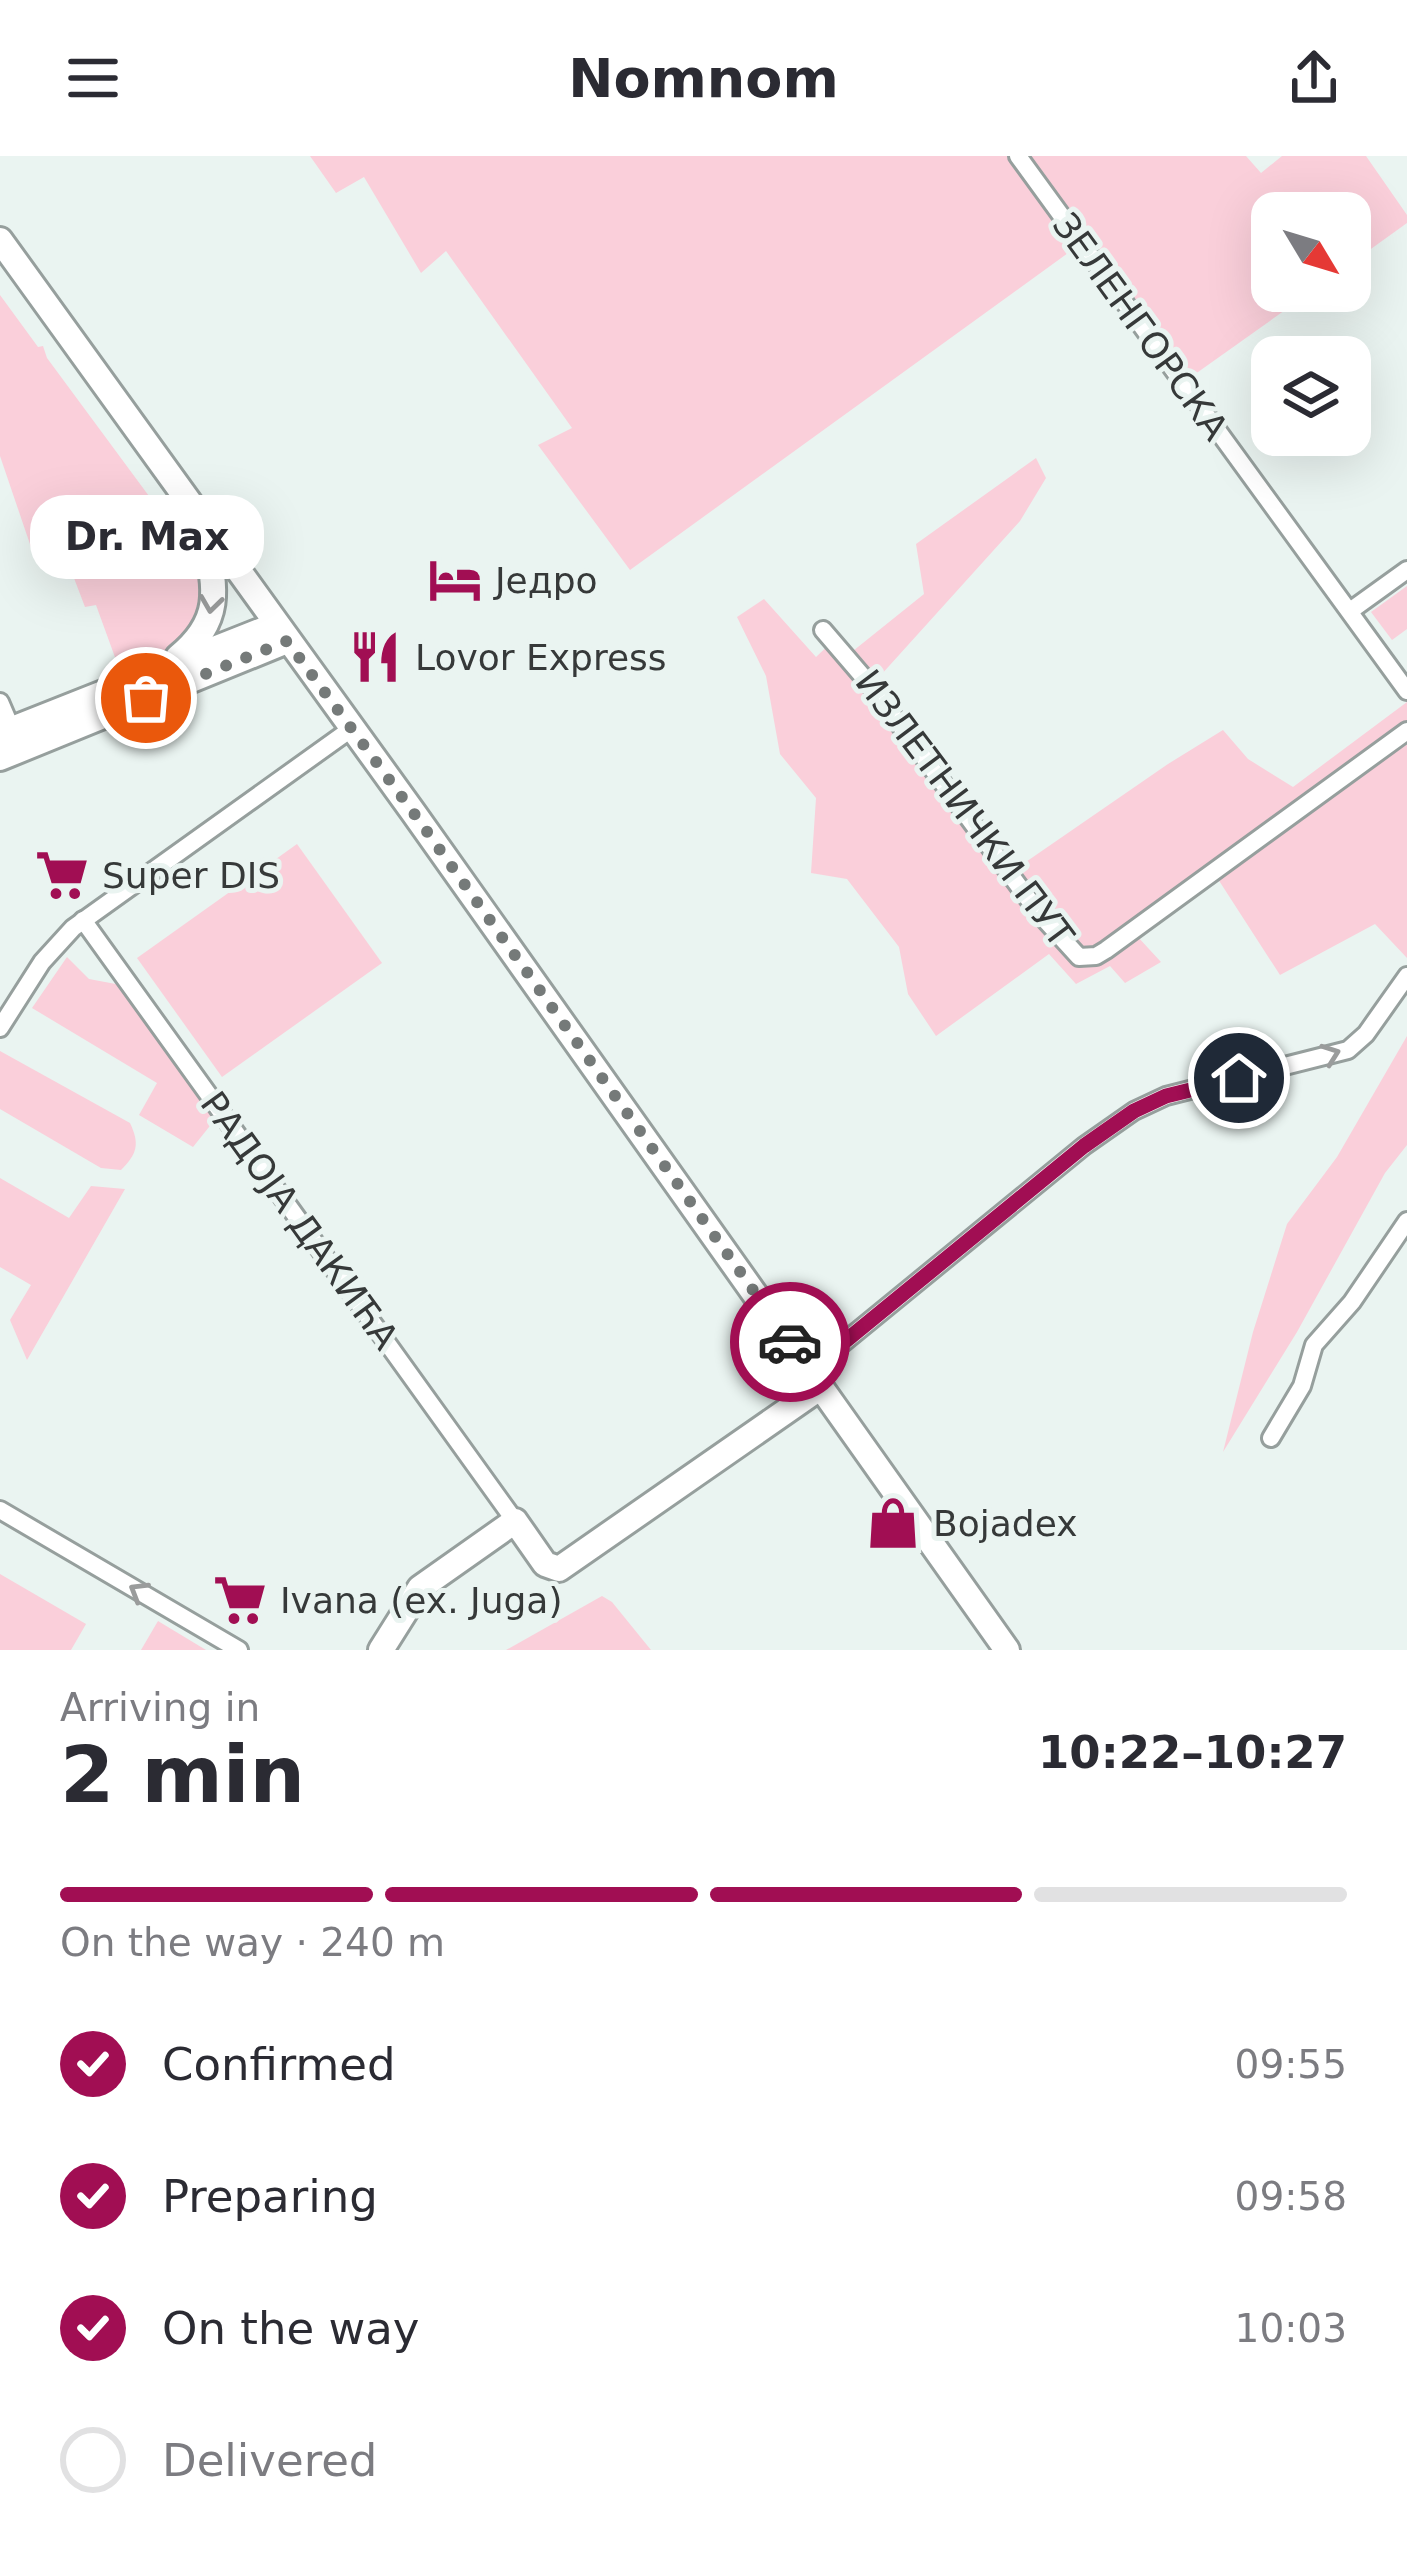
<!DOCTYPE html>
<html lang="en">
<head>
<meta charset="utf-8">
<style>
	body { margin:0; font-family:"DejaVu Sans",sans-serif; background:#f7f7f7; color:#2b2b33; height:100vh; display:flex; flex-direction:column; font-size:45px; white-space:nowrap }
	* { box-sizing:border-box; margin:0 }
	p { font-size:39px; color:#7c7c81 }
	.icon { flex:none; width:66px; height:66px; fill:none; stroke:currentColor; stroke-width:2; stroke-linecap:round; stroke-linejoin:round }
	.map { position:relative; height:1494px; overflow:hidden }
	.sheet { display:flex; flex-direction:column; background:#fff; flex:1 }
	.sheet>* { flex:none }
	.needle { width:78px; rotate:128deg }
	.controls { position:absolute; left:1251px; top:36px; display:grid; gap:24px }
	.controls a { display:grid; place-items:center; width:120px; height:120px; border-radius:24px; background:#fff; box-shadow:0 12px 48px #0002; font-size:60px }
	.pin { position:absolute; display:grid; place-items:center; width:102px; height:102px; color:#fff; margin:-51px; border:6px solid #fff; border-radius:50%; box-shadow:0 3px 12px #0007 }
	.courier { position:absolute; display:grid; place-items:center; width:120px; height:120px; margin:-60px; border:9px solid #a10e53; border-radius:50%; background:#fff; color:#222; box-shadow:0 3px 15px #0007 }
	.bubble { position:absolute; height:84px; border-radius:36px; background:#fff; box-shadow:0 12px 48px #0002; font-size:39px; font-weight:700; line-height:84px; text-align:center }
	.summary em { font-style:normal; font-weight:700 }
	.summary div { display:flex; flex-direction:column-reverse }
	.summary { display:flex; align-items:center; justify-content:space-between; height:204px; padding:0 60px }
	h1 { font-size:78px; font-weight:700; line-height:90px }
	.bar { display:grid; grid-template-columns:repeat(4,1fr); gap:18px 12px; align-content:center; height:144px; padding:0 60px }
	.bar i { height:15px; border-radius:9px; background:#e1e1e2 }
	.bar .selected { background:#a10e53 }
	.bar p { grid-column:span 4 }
	ol { padding:0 60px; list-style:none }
	li { display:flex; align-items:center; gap:36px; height:132px }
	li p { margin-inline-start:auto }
	li .icon { padding:12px; border-radius:50%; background:#a10e53; color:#fff; stroke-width:4 }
	li:last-child { color:#7c7c81 }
	li i { width:66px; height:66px; border:6px solid #e1e1e2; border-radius:50% }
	header { display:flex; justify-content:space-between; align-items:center; height:156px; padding:0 60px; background:#fff; font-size:54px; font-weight:700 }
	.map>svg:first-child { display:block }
	.green { fill:#facfda }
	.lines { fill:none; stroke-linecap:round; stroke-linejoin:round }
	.street-casing { stroke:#969f9d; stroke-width:22 }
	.secondary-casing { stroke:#969f9d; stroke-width:30 }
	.street { stroke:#fff; stroke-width:16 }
	.secondary { stroke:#fff; stroke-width:24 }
	.oneway { stroke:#9a9c9c }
	.done { stroke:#757a79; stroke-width:12; stroke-dasharray:0 21.6 }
	.route { stroke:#a10e53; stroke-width:15 }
	.labels { text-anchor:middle; stroke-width:10; stroke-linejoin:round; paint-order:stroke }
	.street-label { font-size:36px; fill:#363939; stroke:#eaf4f1 }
	.poi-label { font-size:36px; fill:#363939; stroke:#eaf4f1; text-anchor:start }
</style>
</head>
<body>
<header><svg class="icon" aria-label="menu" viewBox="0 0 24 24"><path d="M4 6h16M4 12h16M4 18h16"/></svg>Nomnom<svg class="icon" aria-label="share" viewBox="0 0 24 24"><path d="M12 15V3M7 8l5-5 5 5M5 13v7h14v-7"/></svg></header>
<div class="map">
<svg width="1407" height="1494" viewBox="0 0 1407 1494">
	<rect width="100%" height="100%" fill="#eaf4f1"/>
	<!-- green -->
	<g class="green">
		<path d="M 310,0 L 1246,0 L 1261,17 L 1282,0 L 1366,0 L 1407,59 L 1407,67 L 1350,108 L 1350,57 L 1272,57 L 1272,135 L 1312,135 L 1191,221 L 1086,84 L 630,414 L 538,289 L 572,272 L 446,95 L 421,117 L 364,21 L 336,37 Z"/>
		<path d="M 0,139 L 38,191 L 43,190 L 47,202 L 225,443 L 219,481 L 120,515 L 96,449 L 85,451 L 61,388 L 33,397 L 0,300 Z"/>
		<path d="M 1036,302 L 1046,322 L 1020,365 L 871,530 L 1010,717 L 1168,608 L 1223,574 L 1248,603 L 1293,631 L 1407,546 L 1407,802 L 1375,768 L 1280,819 L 1216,720 L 1137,780 L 1161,806 L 1125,827 L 1110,810 L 1076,828 L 1049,798 L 936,880 L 908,838 L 899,791 L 847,723 L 811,717 L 816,642 L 780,598 L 766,520 L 737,461 L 764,443 L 816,501 L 834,484 L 848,499 L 924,438 L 916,388 Z"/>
		<path d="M 1407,430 L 1407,473 L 1392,484 L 1371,456 Z"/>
		<path d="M 297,688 L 382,807 L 222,921 L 137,802 Z"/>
		<path d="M 67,801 L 89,823 L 121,829 L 217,961 L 193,991 L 139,959 L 157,927 L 32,852 Z"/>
		<path d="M 1407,880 L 1407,989 L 1385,1017 L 1297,1176 L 1223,1296 L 1253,1176 L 1287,1068 L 1337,1001 Z"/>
		<path d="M 0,895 L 130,967 C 140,988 137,998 121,1014 L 101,1012 L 0,953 Z"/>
		<path d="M 0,1022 L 69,1062 L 91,1030 L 125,1033 L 27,1204 L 10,1164 L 31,1129 L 0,1111 Z"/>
		<path d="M 0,1418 L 86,1468 L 71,1494 L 0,1494 Z"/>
		<path d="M 602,1440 L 612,1446 L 651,1494 L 506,1494 Z"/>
		<path d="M 158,1465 L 206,1494 L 141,1494 Z"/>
	</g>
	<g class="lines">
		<!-- street casing -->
		<g class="street-casing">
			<g id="street">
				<path d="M 1018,0 L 1407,535"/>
				<path d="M 1350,455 L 1407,414"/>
				<path d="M 823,474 L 871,530 L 1038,756 L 1079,801 L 1096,800 L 1106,794 L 1407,575"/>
				<path d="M 0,546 L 12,574"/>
				<path d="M 83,764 L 515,1365"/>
				<path d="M 0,872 L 42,806 L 73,772 L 351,573"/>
				<path d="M 810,1214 L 1084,990 L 1134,955 L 1166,940 L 1348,894 L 1366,878 L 1407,820"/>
				<path d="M 1271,1282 L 1302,1230 L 1314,1189 L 1352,1146 L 1407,1065"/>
				<path d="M 0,1354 L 239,1494"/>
			</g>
		</g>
		<!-- secondary casing -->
		<g class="secondary-casing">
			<g id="secondary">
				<path d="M 0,84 L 413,656 L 1007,1494"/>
				<path d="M 178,501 C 225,463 215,430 204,377"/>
				<path d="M 0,578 L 275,469"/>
				<path d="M 0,602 L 287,485"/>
				<path d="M 381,1494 L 420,1432 L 515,1365 L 545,1408 L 559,1413 L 821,1231"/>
			</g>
		</g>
		<!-- street -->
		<use href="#street" class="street"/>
		<!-- secondary -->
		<use href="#secondary" class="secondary"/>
	</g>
	<!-- one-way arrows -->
	<defs><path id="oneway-chevron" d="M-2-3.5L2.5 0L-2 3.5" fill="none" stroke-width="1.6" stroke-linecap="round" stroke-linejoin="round" transform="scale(3)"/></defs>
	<g class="oneway">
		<use href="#oneway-chevron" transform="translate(211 448) rotate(98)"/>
		<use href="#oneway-chevron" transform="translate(1331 898) rotate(-20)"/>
		<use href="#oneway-chevron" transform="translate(138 1435) rotate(-149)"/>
	</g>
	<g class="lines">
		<!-- done -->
		<path class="done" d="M 146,542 L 287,485 L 413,656 L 790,1186"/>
		<!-- route -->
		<path class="route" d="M 790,1186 L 810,1214 L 1084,990 L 1134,955 L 1166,940 L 1239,922"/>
	</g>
	<!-- icons -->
	<defs>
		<g id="hotel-bare" transform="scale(4.14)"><path d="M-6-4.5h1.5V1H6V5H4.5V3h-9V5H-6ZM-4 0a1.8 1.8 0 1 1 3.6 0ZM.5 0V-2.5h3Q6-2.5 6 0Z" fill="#a10e53" stroke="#eaf4f1" stroke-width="2.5" paint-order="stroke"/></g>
		<g id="restaurant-bare" transform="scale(4.14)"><path d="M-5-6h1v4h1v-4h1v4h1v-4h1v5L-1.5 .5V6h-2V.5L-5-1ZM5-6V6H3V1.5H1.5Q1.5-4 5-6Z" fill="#a10e53" stroke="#eaf4f1" stroke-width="2.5" paint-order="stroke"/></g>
		<g id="supermarket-bare" transform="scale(4.14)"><path d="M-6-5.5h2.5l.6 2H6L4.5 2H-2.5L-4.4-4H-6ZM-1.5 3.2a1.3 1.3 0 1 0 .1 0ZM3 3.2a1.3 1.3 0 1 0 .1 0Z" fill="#a10e53" stroke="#eaf4f1" stroke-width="2.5" paint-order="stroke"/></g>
		<g id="shop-bare" transform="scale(4.14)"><path d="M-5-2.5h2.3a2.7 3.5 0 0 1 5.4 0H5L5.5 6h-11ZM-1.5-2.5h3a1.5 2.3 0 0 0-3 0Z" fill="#a10e53" stroke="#eaf4f1" stroke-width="2.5" paint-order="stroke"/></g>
	</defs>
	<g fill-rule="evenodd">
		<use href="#hotel-bare" x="455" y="424"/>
		<use href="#restaurant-bare" x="375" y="501"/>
		<use href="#supermarket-bare" x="62" y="719"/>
		<use href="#shop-bare" x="893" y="1367"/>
		<use href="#supermarket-bare" x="240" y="1444"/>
	</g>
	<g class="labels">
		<!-- street labels -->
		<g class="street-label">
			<text transform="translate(1141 170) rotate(54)" y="13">ЗЕЛЕНГОРСКА</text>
			<text transform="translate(965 652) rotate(53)" y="13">ИЗЛЕТНИЧКИ ПУТ</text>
			<text transform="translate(300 1064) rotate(54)" y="13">РАДОЈА ДАКИЋА</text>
		</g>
		<!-- poi labels -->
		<g class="poi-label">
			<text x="495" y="437">Једро</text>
			<text x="415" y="514">Lovor Express</text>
			<text x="102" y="732">Super DIS</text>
			<text x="933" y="1380">Bojadex</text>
			<text x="280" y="1457">Ivana (ex. Juga)</text>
		</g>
	</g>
</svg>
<div class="controls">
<a><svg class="needle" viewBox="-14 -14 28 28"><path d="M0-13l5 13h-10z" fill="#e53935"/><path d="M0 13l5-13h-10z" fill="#7c7c81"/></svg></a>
<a><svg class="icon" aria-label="layers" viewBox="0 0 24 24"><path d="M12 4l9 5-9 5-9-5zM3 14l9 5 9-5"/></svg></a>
</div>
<div class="pin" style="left:146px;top:542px;background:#ea580c"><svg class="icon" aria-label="bag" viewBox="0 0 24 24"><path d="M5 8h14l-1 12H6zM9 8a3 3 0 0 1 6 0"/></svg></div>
<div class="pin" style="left:1239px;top:922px;background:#1f2937"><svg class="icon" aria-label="home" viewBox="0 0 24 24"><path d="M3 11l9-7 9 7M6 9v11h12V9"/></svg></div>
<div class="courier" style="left:790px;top:1186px"><svg class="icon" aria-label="car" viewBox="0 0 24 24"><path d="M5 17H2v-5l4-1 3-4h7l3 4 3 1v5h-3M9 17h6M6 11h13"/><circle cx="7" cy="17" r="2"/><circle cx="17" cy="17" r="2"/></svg></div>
<div class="bubble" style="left:30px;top:339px;width:234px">Dr. Max</div>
</div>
<section class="sheet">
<div class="summary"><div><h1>2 min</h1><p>Arriving in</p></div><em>10:22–10:27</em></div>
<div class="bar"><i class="selected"></i><i class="selected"></i><i class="selected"></i><i></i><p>On the way · 240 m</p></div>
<ol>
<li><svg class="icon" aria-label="check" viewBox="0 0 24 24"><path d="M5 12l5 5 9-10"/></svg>Confirmed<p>09:55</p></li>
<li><svg class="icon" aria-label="check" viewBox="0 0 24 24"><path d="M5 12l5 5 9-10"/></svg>Preparing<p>09:58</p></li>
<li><svg class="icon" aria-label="check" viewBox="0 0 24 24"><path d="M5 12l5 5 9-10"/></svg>On the way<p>10:03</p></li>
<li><i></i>Delivered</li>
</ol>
</section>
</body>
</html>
